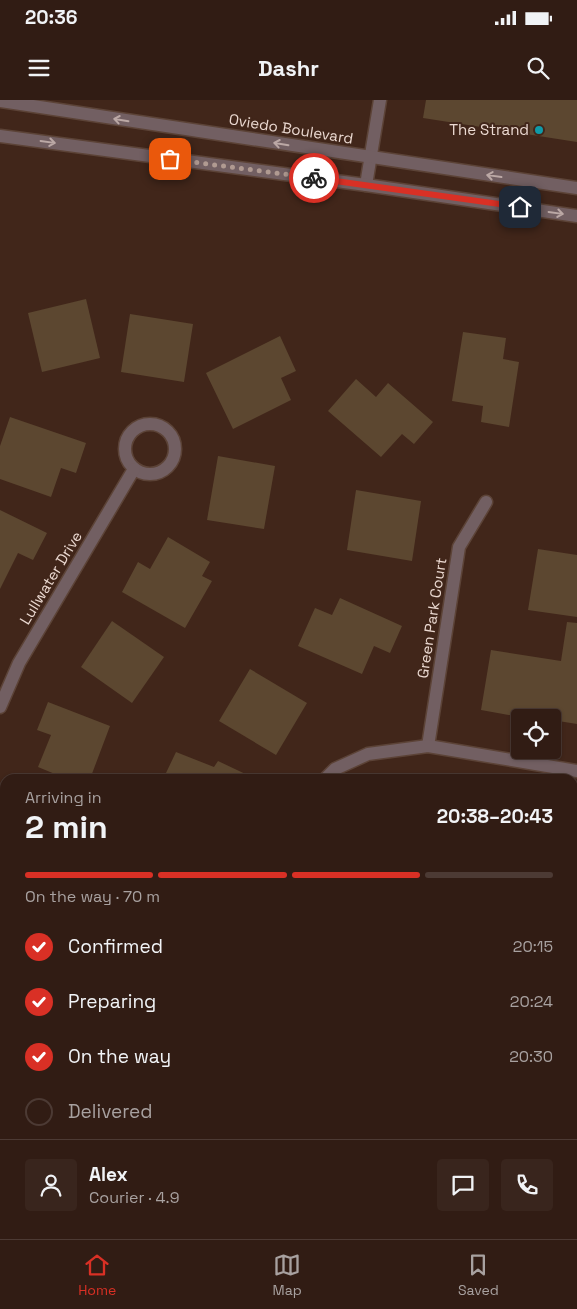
<!DOCTYPE html>
<html lang="en">
<head>
<meta charset="utf-8">
<style>
	body { margin:0; font-family:"Space Grotesk",sans-serif; background:#39251d; color:#f1f3f6; height:100vh; display:flex; flex-direction:column; font-size:19px; white-space:nowrap }
	* { box-sizing:border-box; margin:0 }
	p { font-size:16px; color:#a8a1a0 }
	.icon { flex:none; width:28px; height:28px; fill:none; stroke:currentColor; stroke-width:2; stroke-linecap:round; stroke-linejoin:round }
	.map { position:relative; flex:1; overflow:hidden }
	.sheet { position:absolute; left:0px; top:674px; width:578px; height:466px; display:flex; flex-direction:column; background:#311c14; border-radius:15px 15px 0 0; box-shadow:0 1px 4px #0004,0 0 0 1px #4c3a34 }
	.sheet>* { flex:none }
	.controls { position:absolute; left:511px; top:609px; display:grid; gap:10px }
	.controls a { display:grid; place-items:center; width:50px; height:50px; border-radius:5px; background:#311c14; box-shadow:0 1px 4px #0004,0 0 0 1px #4c3a34; font-size:25px }
	.pin { position:absolute; display:grid; place-items:center; width:42px; height:42px; color:#fff; margin:-21px; border-radius:10px; box-shadow:0 2px 8px #0006 }
	.courier { position:absolute; display:grid; place-items:center; width:50px; height:50px; margin:-25px; border:4px solid #d93025; border-radius:50%; background:#fff; color:#222; box-shadow:0 1px 6px #0007 }
	.overview em { font-style:normal; font-weight:700 }
	.overview div { display:flex; flex-direction:column-reverse }
	.overview { display:flex; align-items:center; justify-content:space-between; height:85px; padding:0 25px }
	h1 { font-size:32px; font-weight:700; line-height:38px }
	.bar { display:grid; grid-template-columns:repeat(4,1fr); gap:8px 5px; align-content:center; height:60px; padding:0 25px }
	.bar i { height:6px; border-radius:4px; background:#4c3a34 }
	.bar .active { background:#d93025 }
	.bar p { grid-column:span 4 }
	.line { display:flex; align-items:center; gap:12px; padding:0 25px; border-top:1px solid #4c3a34 }
	.line div { flex:1 }
	.round { display:grid; place-items:center; flex:none; width:52px; height:52px; border-radius:5px; background:#39251d }
	ol { padding:0 25px; list-style:none }
	li { display:flex; align-items:center; gap:15px; height:55px }
	li p { margin-inline-start:auto }
	li .icon { padding:5px; border-radius:50%; background:#d93025; color:#fff; stroke-width:4 }
	li:last-child { color:#a8a1a0 }
	li i { width:28px; height:28px; border:2px solid #4c3a34; border-radius:50% }
	.status { display:flex; justify-content:space-between; align-items:center; height:35px; padding:0 25px; background:#311c14; direction:ltr }
	.status svg { height:14px; fill:currentColor }
	header { display:flex; justify-content:space-between; align-items:center; height:65px; padding:0 25px; background:#311c14; font-size:22px; font-weight:700 }
	.menu { display:flex; justify-content:space-around; align-items:center; height:70px; border-top:1px solid #4c3a34; background:#311c14; font-size:14px; color:#a8a1a0 }
	.menu a { display:grid; justify-items:center; gap:2px }
	.menu .active { color:#d93025 }
	.map>svg:first-child { display:block }
	.building { fill:#5c4730 }
	.lines { fill:none; stroke-linecap:round; stroke-linejoin:round }
	.minor-casing { stroke:#5c4337; stroke-width:15 }
	.tertiary-casing { stroke:#5c4337; stroke-width:15 }
	.minor { stroke:#725f62; stroke-width:12 }
	.tertiary { stroke:#725f62; stroke-width:12 }
	.oneway { stroke:#bba8a5 }
	.done { stroke:#b09a91; stroke-width:5; stroke-dasharray:0 9 }
	.route { stroke:#d93025; stroke-width:6 }
	.culture-dot { fill:#0f9aa8; stroke:#41261a; stroke-width:2 }
	.labels { text-anchor:middle; stroke-width:4; stroke-linejoin:round; paint-order:stroke }
	.street-label { font-size:15px; fill:#ebd9d1; stroke:#41261a }
	.poi-label { font-size:15px; fill:#ebd9d1; stroke:#41261a; text-anchor:end }
</style>
</head>
<body>
<div class="status"><b>20:36</b><svg viewBox="0 0 49 12"><path d="M0 12V9h3v3zM5 12V6h3v6zM10 12V3h3v9zM15 12V0h3v12zM26 1h20v11H26zM47 4h2v5h-2z"/></svg></div>
<header><svg class="icon" aria-label="menu" viewBox="0 0 24 24"><path d="M4 6h16M4 12h16M4 18h16"/></svg>Dashr<svg class="icon" aria-label="search" viewBox="0 0 24 24"><circle cx="10" cy="10" r="6"/><path d="M15 15l6 6"/></svg></header>
<div class="map">
<svg width="577" height="1139" viewBox="0 0 577 1139">
	<rect width="100%" height="100%" fill="#41261a"/>
	<!-- building -->
	<g class="building">
		<path d="M 426,0 L 577,0 L 577,42 L 423,18 Z"/>
		<path d="M 86,199 L 100,258 L 42,272 L 28,213 Z"/>
		<path d="M 130,214 L 193,224 L 184,282 L 121,272 Z"/>
		<path d="M 463,232 L 506,238 L 503,259 L 519,262 L 509,327 L 481,322 L 483,306 L 452,301 Z"/>
		<path d="M 280,236 L 296,271 L 281,278 L 291,300 L 233,329 L 206,273 Z"/>
		<path d="M 356,279 L 376,297 L 388,283 L 433,322 L 414,344 L 402,334 L 381,357 L 328,311 Z"/>
		<path d="M 10,317 L 86,343 L 76,373 L 61,368 L 51,397 L 0,379 L 0,346 Z"/>
		<path d="M 218,356 L 275,366 L 264,429 L 207,420 Z"/>
		<path d="M 356,390 L 421,401 L 412,461 L 347,450 Z"/>
		<path d="M 0,410 L 47,433 L 33,460 L 18,453 L 0,489 Z"/>
		<path d="M 168,437 L 210,462 L 202,476 L 212,481 L 185,528 L 122,492 L 138,462 L 150,469 Z"/>
		<path d="M 538,449 L 577,455 L 577,517 L 528,510 Z"/>
		<path d="M 340,498 L 402,526 L 390,553 L 374,546 L 362,574 L 298,546 L 315,508 L 332,515 Z"/>
		<path d="M 112,521 L 164,557 L 132,603 L 81,567 Z"/>
		<path d="M 567,522 L 577,523 L 577,624 L 552,620 L 552,618 L 526,618 L 481,610 L 491,550 L 561,561 Z"/>
		<path d="M 250,569 L 307,603 L 276,655 L 219,621 Z"/>
		<path d="M 48,602 L 110,626 L 90,679 L 67,679 L 38,667 L 51,635 L 37,630 Z"/>
		<path d="M 176,652 L 214,667 L 218,661 L 256,679 L 177,679 L 166,673 Z"/>
	</g>
	<g class="lines">
		<!-- minor casing -->
		<g class="minor-casing">
			<g id="minor">
				<path d="M 366,85 L 380,0"/>
				<circle cx="150" cy="349" r="25"/>
				<path d="M 0,607 L 19,563 L 134,369"/>
				<path d="M 428,646 L 459,447 L 486,402"/>
				<path d="M 325,679 L 335,669 L 368,654 L 428,646 L 577,671"/>
				<path d="M 0,920 L 5,921"/>
				<path d="M 473,1135 L 476,1139"/>
				<path d="M 162,1139 L 162,1135"/>
			</g>
		</g>
		<!-- tertiary casing -->
		<g class="tertiary-casing">
			<g id="tertiary">
				<path d="M 0,1 L 577,88"/>
				<path d="M 0,36 L 366,85 L 577,116"/>
			</g>
		</g>
		<!-- minor -->
		<use href="#minor" class="minor"/>
		<!-- tertiary -->
		<use href="#tertiary" class="tertiary"/>
	</g>
	<!-- one-way arrows -->
	<defs><path id="oneway-shaft" d="M-6 0H5M1.5-3L5.5 0L1.5 3" fill="none" stroke-width="1.6" stroke-linecap="round" stroke-linejoin="round" transform="scale(1.25)"/></defs>
	<g class="oneway">
		<use href="#oneway-shaft" transform="translate(121 20) rotate(-171)"/>
		<use href="#oneway-shaft" transform="translate(48 42) rotate(8)"/>
		<use href="#oneway-shaft" transform="translate(281 44) rotate(-171)"/>
		<use href="#oneway-shaft" transform="translate(494 76) rotate(-172)"/>
		<use href="#oneway-shaft" transform="translate(556 113) rotate(8)"/>
	</g>
	<g class="lines">
		<!-- done -->
		<path class="done" d="M 170,59 L 314,78"/>
		<!-- route -->
		<path class="route" d="M 314,78 L 520,107"/>
	</g>
	<!-- markers -->
	<circle class="culture-dot" cx="539" cy="30" r="5"/>
	<g class="labels">
		<!-- street labels -->
		<g class="street-label">
			<text transform="translate(291 29) rotate(9)" y="5">Oviedo Boulevard</text>
			<text transform="translate(51 478) rotate(-59)" y="5">Lullwater Drive</text>
			<text transform="translate(432 518) rotate(-81)" y="5">Green Park Court</text>
		</g>
		<!-- poi labels -->
		<g class="poi-label">
			<text x="529" y="35">The Strand</text>
		</g>
	</g>
</svg>
<div class="controls">
<a><svg class="icon" aria-label="locate" viewBox="0 0 24 24"><circle cx="12" cy="12" r="6"/><path d="M12 2v4M12 18v4M2 12h4M18 12h4"/></svg></a>
</div>
<div class="pin" style="left:170px;top:59px;background:#ea580c"><svg class="icon" aria-label="bag" viewBox="0 0 24 24"><path d="M5 8h14l-1 12H6zM9 8a3 3 0 0 1 6 0"/></svg></div>
<div class="pin" style="left:520px;top:107px;background:#1f2937"><svg class="icon" aria-label="home" viewBox="0 0 24 24"><path d="M3 11l9-7 9 7M6 9v11h12V9"/></svg></div>
<div class="courier" style="left:314px;top:78px"><svg class="icon" aria-label="bike" viewBox="0 0 24 24"><circle cx="6" cy="16" r="4"/><circle cx="18" cy="16" r="4"/><path d="M6 16l4-8h5l3 8M10 8l3 8H6M13 5h3"/></svg></div>
<section class="sheet">
<div class="overview"><div><h1>2 min</h1><p>Arriving in</p></div><em>20:38–20:43</em></div>
<div class="bar"><i class="active"></i><i class="active"></i><i class="active"></i><i></i><p>On the way · 70 m</p></div>
<ol>
<li><svg class="icon" aria-label="check" viewBox="0 0 24 24"><path d="M5 12l5 5 9-10"/></svg>Confirmed<p>20:15</p></li>
<li><svg class="icon" aria-label="check" viewBox="0 0 24 24"><path d="M5 12l5 5 9-10"/></svg>Preparing<p>20:24</p></li>
<li><svg class="icon" aria-label="check" viewBox="0 0 24 24"><path d="M5 12l5 5 9-10"/></svg>On the way<p>20:30</p></li>
<li><i></i>Delivered</li>
</ol>
<div class="line" style="height:90px"><a class="round"><svg class="icon" aria-label="person" viewBox="0 0 24 24"><circle cx="12" cy="8" r="4"/><path d="M4 21q1-7 8-7t8 7"/></svg></a><div><b>Alex</b><p>Courier · 4.9</p></div><a class="round"><svg class="icon" aria-label="chat" viewBox="0 0 24 24"><path d="M4 5h16v11H9l-5 4z"/></svg></a><a class="round"><svg class="icon" aria-label="phone" viewBox="0 0 24 24"><path d="M5 4h4l2 5-3 2q2 4 5 5l2-3 5 2v4C11 20 4 13 5 4z"/></svg></a></div>
</section>
</div>
<nav class="menu">
<a class="active"><svg class="icon" aria-label="home" viewBox="0 0 24 24"><path d="M3 11l9-7 9 7M6 9v11h12V9"/></svg>Home</a>
<a><svg class="icon" aria-label="map" viewBox="0 0 24 24"><path d="M3 6l6-2 6 2 6-2v14l-6 2-6-2-6 2zM9 4v14M15 6v14"/></svg>Map</a>
<a><svg class="icon" aria-label="saved" viewBox="0 0 24 24"><path d="M7 4h10v16l-5-4-5 4z"/></svg>Saved</a>
</nav>
</body>
</html>
